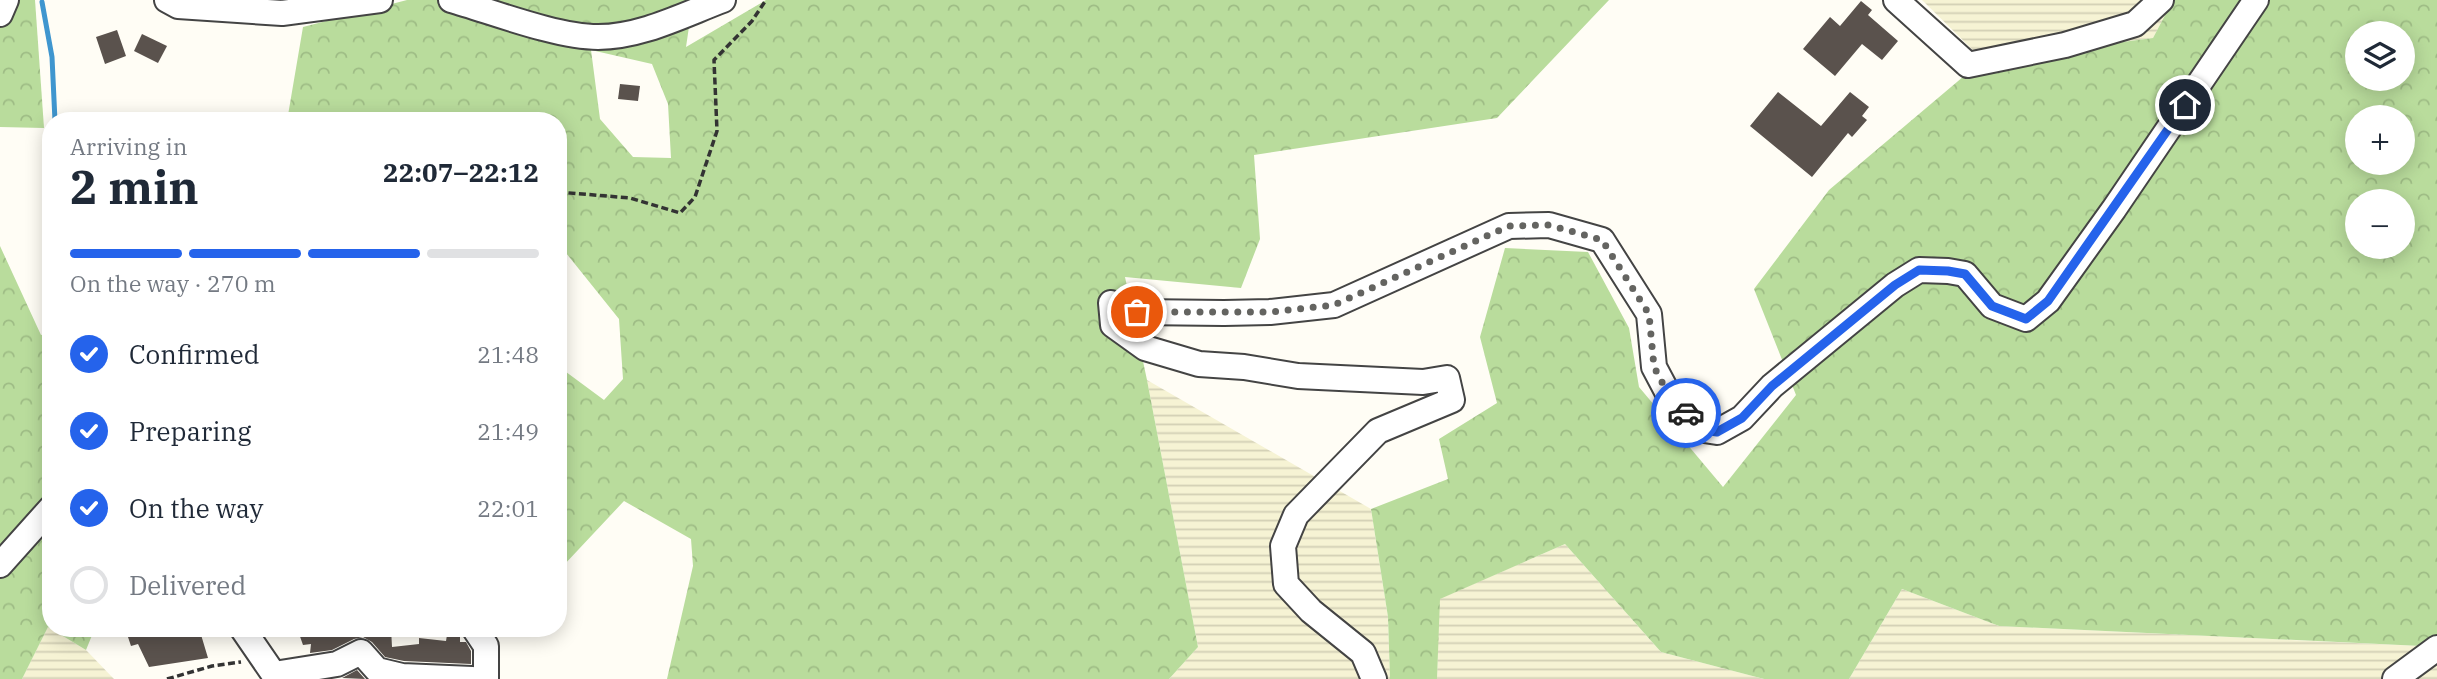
<!DOCTYPE html>
<html lang="en">
<head>
<meta charset="utf-8">
<style>
	body { margin:0; font-family:"IBM Plex Serif",serif; background:#f6f6f7; color:#1f2937; height:100vh; display:flex; flex-direction:column; font-size:26px; white-space:nowrap }
	* { box-sizing:border-box; margin:0 }
	p { font-size:23px; color:#747a83 }
	.icon { flex:none; width:38px; height:38px; fill:none; stroke:currentColor; stroke-width:2; stroke-linecap:round; stroke-linejoin:round }
	.map { position:relative; flex:1; overflow:hidden }
	.details { position:absolute; left:42px; top:112px; width:525px; height:525px; display:flex; flex-direction:column; background:#fff; border-radius:28px; box-shadow:0 4px 18px #0003 }
	.details>* { flex:none }
	.tools { position:absolute; left:2345px; top:21px; display:grid; gap:14px }
	.tools a { display:grid; place-items:center; width:70px; height:70px; border-radius:50%; background:#fff; box-shadow:0 4px 18px #0003; font-size:35px }
	.pin { position:absolute; display:grid; place-items:center; width:60px; height:60px; color:#fff; margin:-30px; border:4px solid #fff; border-radius:50%; box-shadow:0 2px 7px #0007 }
	.courier { position:absolute; display:grid; place-items:center; width:70px; height:70px; margin:-35px; border:5px solid #2563eb; border-radius:50%; background:#fff; color:#222; box-shadow:0 2px 9px #0007 }
	.headline em { font-style:normal; font-weight:800 }
	.headline div { display:flex; flex-direction:column-reverse }
	.headline { display:flex; align-items:center; justify-content:space-between; height:119px; padding:0 28px }
	h1 { font-size:46px; font-weight:800; line-height:52px }
	.bar { display:grid; grid-template-columns:repeat(4,1fr); gap:10px 7px; align-content:center; height:84px; padding:0 28px }
	.bar i { height:9px; border-radius:5px; background:#e0e1e3 }
	.bar .current { background:#2563eb }
	.bar p { grid-column:span 4 }
	ol { padding:0 28px; list-style:none }
	li { display:flex; align-items:center; gap:21px; height:77px }
	li p { margin-inline-start:auto }
	li .icon { padding:7px; border-radius:50%; background:#2563eb; color:#fff; stroke-width:4 }
	li:last-child { color:#747a83 }
	li i { width:38px; height:38px; border:4px solid #e0e1e3; border-radius:50% }
	.map>svg:first-child { display:block }
	.farmland { fill:url(#farmland-rules) }
	.forest { fill:url(#forest-crowns); fill-rule:evenodd }
	.lines { fill:none; stroke-linecap:round; stroke-linejoin:round }
	.stream { stroke:#3f96cf; stroke-width:5 }
	.building { fill:#5a524d }
	.minor-casing { stroke:#444; stroke-width:28 }
	.path { stroke:#333; stroke-width:3.5; stroke-dasharray:7 3.5; stroke-linecap:butt }
	.minor { stroke:#fff; stroke-width:24 }
	.done { stroke:#646461; stroke-width:7; stroke-dasharray:0 12.6 }
	.route { stroke:#2563eb; stroke-width:9 }
</style>
</head>
<body>
<div class="map">
<svg width="2437" height="679" viewBox="0 0 2437 679">
	<defs>
		<pattern id="farmland-rules" width="6" height="5" patternUnits="userSpaceOnUse" patternTransform="scale(1.75)"><rect width="6" height="5" fill="#f6f3d4"/><path d="M0 2.5h6" fill="none" stroke="#d2cfb5"/></pattern>
		<pattern id="forest-crowns" width="20" height="18" patternUnits="userSpaceOnUse" patternTransform="scale(1.75)"><rect width="20" height="18" fill="#b9dc9c"/><path d="M2 6a3 3 0 1 1 6 0M12 15a3 3 0 1 1 6 0" fill="none" stroke="#9ebc85"/></pattern>
	</defs>
	<rect width="100%" height="100%" fill="#fffdf5"/>
	<!-- farmland -->
	<g class="farmland">
		<path d="M 1922,0 L 2173,0 L 2153,38 L 1983,60 Z"/>
		<path d="M 1147,380 L 1371,509 L 1388,617 L 1390,679 L 1169,679 L 1198,647 Z"/>
		<path d="M 1565,544 L 1661,652 L 1764,679 L 1437,679 L 1439,599 Z"/>
		<path d="M 1902,589 L 1999,626 L 2420,646 L 2437,634 L 2437,679 L 1849,679 Z"/>
		<path d="M 48,627 L 86,650 L 114,679 L 22,679 Z"/>
	</g>
	<!-- forest -->
	<g class="forest">
		<path d="M 0,0 L 35,0 L 44,128 L 0,127 Z"/>
		<path d="M 407,0 L 693,0 L 686,47 L 766,0 L 1609,0 L 1497,118 L 1254,155 L 1260,239 L 1241,288 L 1125,277 L 1147,380 L 1198,647 L 1169,679 L 667,679 L 693,566 L 691,539 L 624,501 L 563,566 L 558,558 L 558,366 L 604,400 L 623,379 L 619,319 L 558,243 L 558,121 L 287,121 L 303,27 ZM 591,50 L 652,64 L 668,104 L 671,158 L 633,157 L 600,119 Z"/>
		<path d="M 2173,0 L 2437,0 L 2437,634 L 2421,646 L 1999,626 L 1902,589 L 1849,679 L 1764,679 L 1661,652 L 1565,544 L 1440,599 L 1437,679 L 1390,679 L 1388,617 L 1371,509 L 1448,479 L 1439,439 L 1497,403 L 1480,337 L 1505,248 L 1588,252 L 1629,328 L 1639,387 L 1723,487 L 1796,395 L 1754,289 L 1829,190 L 1983,60 L 2153,38 ZM 2357,33 L 2403,33 L 2403,79 L 2357,79 ZM 2357,117 L 2403,117 L 2403,163 L 2357,163 ZM 2357,201 L 2403,201 L 2403,247 L 2357,247 Z"/>
		<path d="M 0,246 L 41,335 L 51,333 L 51,628 L 95,628 L 86,650 L 48,627 L 22,679 L 0,679 Z"/>
	</g>
	<g class="lines">
		<!-- stream -->
		<path class="stream" d="M 42,2 L 52,57 L 55,121"/>
	</g>
	<!-- building -->
	<g class="building">
		<path d="M 1861,1 L 1872,10 L 1868,15 L 1898,41 L 1882,60 L 1862,44 L 1835,76 L 1803,49 L 1830,17 L 1840,26 Z"/>
		<path d="M 117,30 L 126,56 L 105,64 L 96,37 Z"/>
		<path d="M 142,34 L 167,46 L 158,63 L 134,51 Z"/>
		<path d="M 620,84 L 640,86 L 638,101 L 618,99 Z"/>
		<path d="M 1778,92 L 1821,126 L 1850,92 L 1869,107 L 1862,116 L 1867,120 L 1852,137 L 1848,133 L 1812,177 L 1750,126 Z"/>
		<path d="M 125,628 L 199,628 L 208,658 L 149,667 L 138,644 L 131,646 Z"/>
		<path d="M 297,628 L 391,628 L 392,647 L 419,644 L 419,638 L 446,641 L 447,635 L 460,634 L 460,642 L 466,642 L 471,651 L 471,664 L 404,661 L 385,657 L 372,642 L 363,637 L 354,639 L 332,650 L 310,653 L 311,644 L 303,645 Z"/>
		<path d="M 357,670 L 365,679 L 342,678 L 344,677 Z"/>
	</g>
	<g class="lines">
		<!-- minor casing -->
		<g class="minor-casing">
			<g id="minor">
				<path d="M 167,0 L 178,6 L 282,13 L 380,0"/>
				<path d="M 451,0 C 493,12 557,37 598,37 C 641,37 683,15 723,0"/>
				<path d="M 1896,0 L 1968,65 L 2065,45 L 2135,24 L 2161,0"/>
				<path d="M 0,14 L 6,0"/>
				<path d="M 0,565 L 51,508"/>
				<path d="M 242,628 L 277,679"/>
				<path d="M 474,628 L 486,646 L 486,679"/>
				<path d="M 274,674 L 337,664 L 361,652 L 377,670 L 402,676 L 472,679"/>
				<path d="M 1374,679 L 1363,653 L 1311,611 L 1286,584 L 1283,546 L 1296,515 L 1378,431 L 1452,400 L 1447,378 L 1423,382 L 1298,376 L 1244,367 L 1199,364 L 1145,348 L 1113,325 L 1111,303 L 1137,312 L 1224,313 L 1270,312 L 1334,305 L 1509,226 L 1549,225 L 1602,240 L 1649,314 L 1654,367 L 1672,401 L 1704,430 L 1717,432 L 1742,418 L 1772,386 L 1895,285 L 1919,270 L 1948,271 L 1965,274 L 1992,306 L 2026,319 L 2048,301 L 2114,209 L 2256,0"/>
				<path d="M 2395,679 L 2437,648"/>
			</g>
		</g>
		<!-- path -->
		<g class="path">
			<path d="M 558,192 L 630,198 L 680,213 L 695,197 L 717,131 L 714,60 L 752,21 L 766,0"/>
			<path d="M 167,679 L 212,666 L 241,662"/>
		</g>
		<!-- minor -->
		<use href="#minor" class="minor"/>
	</g>
	<g class="lines">
		<!-- done -->
		<path class="done" d="M 1137,312 L 1270,312 L 1334,305 L 1509,226 L 1549,225 L 1602,240 L 1649,314 L 1654,367 L 1672,401 L 1686,413"/>
		<!-- route -->
		<path class="route" d="M 1686,413 L 1704,430 L 1717,432 L 1742,418 L 1772,386 L 1895,285 L 1919,270 L 1948,271 L 1965,274 L 1992,306 L 2026,319 L 2048,301 L 2185,105"/>
	</g>
</svg>
<div class="tools">
<a><svg class="icon" aria-label="layers" viewBox="0 0 24 24"><path d="M12 4l9 5-9 5-9-5zM3 14l9 5 9-5"/></svg></a>
<a>+</a>
<a>−</a>
</div>
<div class="pin" style="left:1137px;top:312px;background:#ea580c"><svg class="icon" aria-label="bag" viewBox="0 0 24 24"><path d="M5 8h14l-1 12H6zM9 8a3 3 0 0 1 6 0"/></svg></div>
<div class="pin" style="left:2185px;top:105px;background:#1f2937"><svg class="icon" aria-label="home" viewBox="0 0 24 24"><path d="M3 11l9-7 9 7M6 9v11h12V9"/></svg></div>
<div class="courier" style="left:1686px;top:413px"><svg class="icon" aria-label="car" viewBox="0 0 24 24"><path d="M5 17H2v-5l4-1 3-4h7l3 4 3 1v5h-3M9 17h6M6 11h13"/><circle cx="7" cy="17" r="2"/><circle cx="17" cy="17" r="2"/></svg></div>
<section class="details">
<div class="headline"><div><h1>2 min</h1><p>Arriving in</p></div><em>22:07–22:12</em></div>
<div class="bar"><i class="current"></i><i class="current"></i><i class="current"></i><i></i><p>On the way · 270 m</p></div>
<ol>
<li><svg class="icon" aria-label="check" viewBox="0 0 24 24"><path d="M5 12l5 5 9-10"/></svg>Confirmed<p>21:48</p></li>
<li><svg class="icon" aria-label="check" viewBox="0 0 24 24"><path d="M5 12l5 5 9-10"/></svg>Preparing<p>21:49</p></li>
<li><svg class="icon" aria-label="check" viewBox="0 0 24 24"><path d="M5 12l5 5 9-10"/></svg>On the way<p>22:01</p></li>
<li><i></i>Delivered</li>
</ol>
</section>
</div>
</body>
</html>
